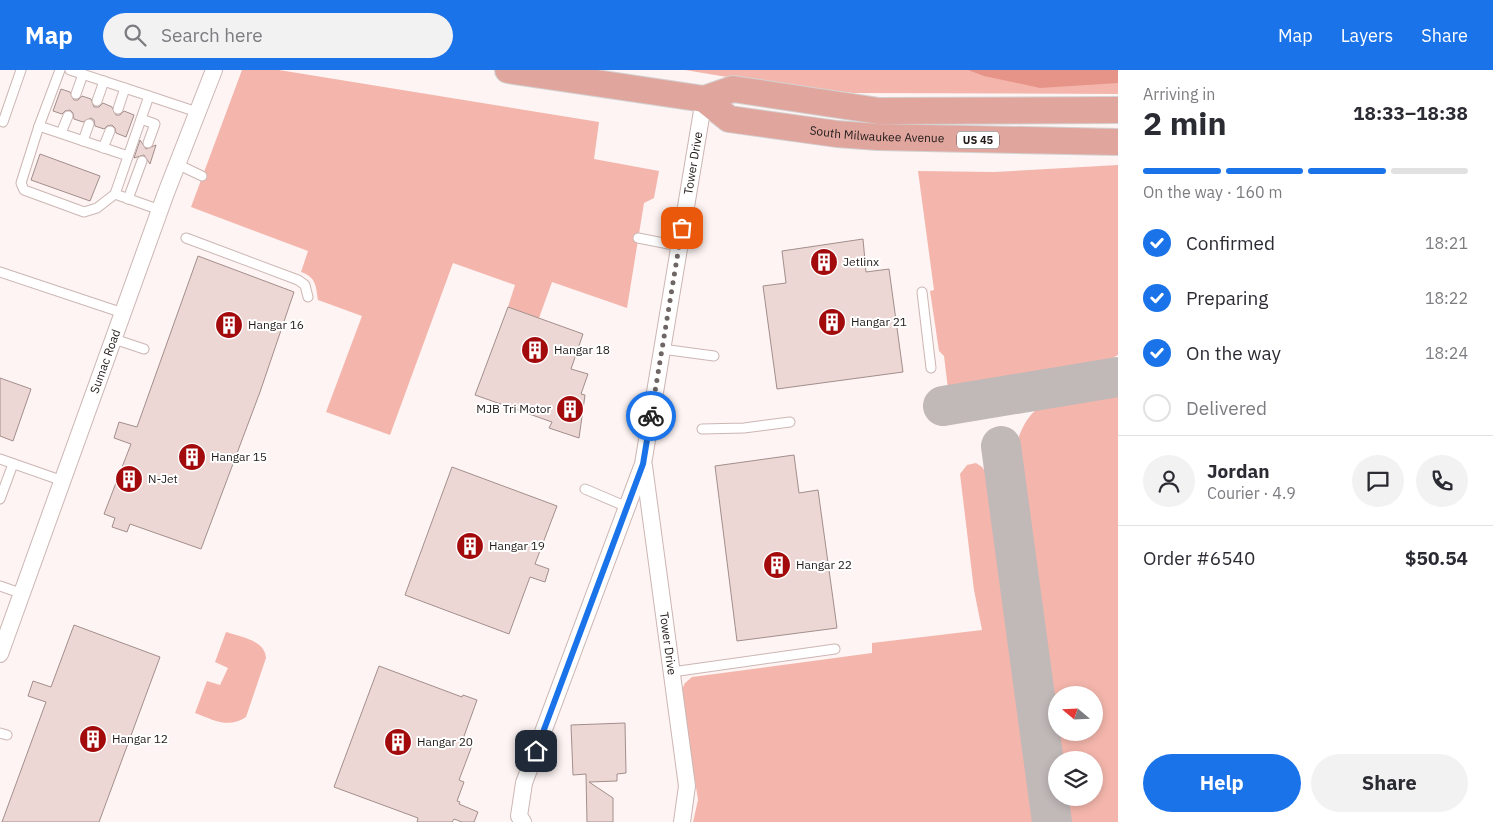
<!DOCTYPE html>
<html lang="en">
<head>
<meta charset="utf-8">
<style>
	body { margin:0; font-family:"IBM Plex Sans",sans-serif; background:#f2f2f3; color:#2b2b33; height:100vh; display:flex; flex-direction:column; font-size:19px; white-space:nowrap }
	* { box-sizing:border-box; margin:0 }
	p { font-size:16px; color:#7c7c81 }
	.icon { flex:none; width:28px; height:28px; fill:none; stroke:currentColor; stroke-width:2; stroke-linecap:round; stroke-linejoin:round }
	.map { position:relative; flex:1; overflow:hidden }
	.panel { display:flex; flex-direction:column; background:#fff; width:375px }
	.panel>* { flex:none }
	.needle { width:32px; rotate:289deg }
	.controls { position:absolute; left:1048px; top:616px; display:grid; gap:10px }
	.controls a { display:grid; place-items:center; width:55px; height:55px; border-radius:50%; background:#fff; box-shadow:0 2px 8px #0003; font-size:25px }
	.pin { position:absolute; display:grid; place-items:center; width:42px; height:42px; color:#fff; margin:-21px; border-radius:10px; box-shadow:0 2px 8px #0006 }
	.courier { position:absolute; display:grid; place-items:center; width:50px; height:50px; margin:-25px; border:4px solid #1a73e8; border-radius:50%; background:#fff; color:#222; box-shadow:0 1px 6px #0007 }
	.head em { font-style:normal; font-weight:700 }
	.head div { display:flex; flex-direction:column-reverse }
	.head { display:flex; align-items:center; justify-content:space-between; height:85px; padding:0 25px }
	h1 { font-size:32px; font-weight:700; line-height:38px }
	.bar { display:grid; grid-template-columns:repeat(4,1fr); gap:8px 5px; align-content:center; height:60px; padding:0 25px }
	.bar i { height:6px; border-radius:4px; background:#e1e1e2 }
	.bar .selected { background:#1a73e8 }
	.bar p { grid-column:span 4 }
	.line { display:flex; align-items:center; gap:12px; padding:0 25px; border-top:1px solid #e1e1e2 }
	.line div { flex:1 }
	.round { display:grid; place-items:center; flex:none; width:52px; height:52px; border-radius:26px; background:#f2f2f3 }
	ol { padding:0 25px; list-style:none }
	li { display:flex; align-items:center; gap:15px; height:55px }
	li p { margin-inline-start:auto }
	li .icon { padding:5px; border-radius:50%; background:#1a73e8; color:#fff; stroke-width:4 }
	li:last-child { color:#7c7c81 }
	li i { width:28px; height:28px; border:2px solid #e1e1e2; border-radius:50% }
	.cta { display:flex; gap:10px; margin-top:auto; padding:10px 25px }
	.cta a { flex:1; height:58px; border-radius:30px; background:#1a73e8; color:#fff; font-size:20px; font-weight:700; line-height:58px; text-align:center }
	.cta a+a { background:#f2f2f3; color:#2b2b33 }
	header { display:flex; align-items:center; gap:30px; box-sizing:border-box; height:70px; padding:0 25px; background:#1a73e8; color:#fff }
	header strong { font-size:24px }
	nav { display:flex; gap:28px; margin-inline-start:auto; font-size:18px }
	.search { width:350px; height:45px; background:#f2f2f3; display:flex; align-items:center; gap:12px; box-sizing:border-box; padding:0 18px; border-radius:28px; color:#7c7c81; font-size:19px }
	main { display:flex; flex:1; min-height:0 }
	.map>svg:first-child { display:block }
	.green { fill:#f4b6ac; fill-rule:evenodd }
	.water { fill:#e69488 }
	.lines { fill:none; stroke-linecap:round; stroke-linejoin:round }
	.taxiway { stroke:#c1b8b8; stroke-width:40 }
	.building { fill:#edd7d4; stroke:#a28e8b }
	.service-casing { stroke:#ccb6b3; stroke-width:11 }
	.minor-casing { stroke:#ccb6b3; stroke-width:18 }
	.primary-casing { stroke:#d3d1d1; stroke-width:28 }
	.service { stroke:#fff; stroke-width:9 }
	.minor { stroke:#fff; stroke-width:16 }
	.primary { stroke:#e0a69e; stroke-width:26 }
	.done { stroke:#6e6665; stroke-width:5; stroke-dasharray:0 9 }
	.route { stroke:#1a73e8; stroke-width:6 }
	.labels { text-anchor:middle; stroke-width:4; stroke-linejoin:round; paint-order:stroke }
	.shield { fill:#fff; stroke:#645f5e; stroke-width:1 }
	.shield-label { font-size:11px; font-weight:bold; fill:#211a19 }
	.street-label { font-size:12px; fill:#211a19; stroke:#fff }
	.poi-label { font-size:12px; fill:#211a19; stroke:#fff; text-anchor:start }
</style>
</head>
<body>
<header>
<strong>Map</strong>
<div class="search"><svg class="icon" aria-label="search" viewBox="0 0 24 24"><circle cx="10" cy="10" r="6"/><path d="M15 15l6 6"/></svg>Search here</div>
<nav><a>Map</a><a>Layers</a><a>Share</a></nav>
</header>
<main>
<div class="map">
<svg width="1118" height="752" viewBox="0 0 1118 752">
	<rect width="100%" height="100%" fill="#fdf4f3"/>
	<!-- green -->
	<g class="green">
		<path d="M 242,0 L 279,0 L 599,52 L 594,89 L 659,101 L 654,128 L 644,133 L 627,238 L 552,212 L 539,248 L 508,237 L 515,215 L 453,193 L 390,365 L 326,342 L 362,246 L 318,230 C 316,216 316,207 301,202 L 308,181 L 191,137 Z"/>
		<path d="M 685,0 L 1118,0 L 1118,24 L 853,23 L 751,11 Z"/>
		<path d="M 1118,95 L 1118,285 L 1091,300 L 948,319 L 944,286 L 939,281 L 930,221 L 934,220 L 918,101 L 994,102 Z"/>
		<path d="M 1102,323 L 1118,326 L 1118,752 L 1068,752 L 1065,728 L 1094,728 L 1094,690 L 1060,690 L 1017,373 C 1031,326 1060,327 1102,323 ZM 1056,625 L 1094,625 L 1094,662 L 1056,662 Z"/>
		<path d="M 976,393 L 982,397 L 987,404 L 1034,752 L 693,752 L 698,730 L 681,621 L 685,613 L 692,607 L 872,583 L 872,573 L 982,560 L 974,520 L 960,404 L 967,395 Z"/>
		<path d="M 226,562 C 241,567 265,570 266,588 L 246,647 C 228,659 214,650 195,643 L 207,611 L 220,615 L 228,598 L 215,592 Z"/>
	</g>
	<!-- water -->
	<path class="water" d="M 968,0 L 1118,0 L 1118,13 L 1040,18 L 984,6 Z"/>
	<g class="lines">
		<!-- taxiway -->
		<g class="taxiway">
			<path d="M 943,336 L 1118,307"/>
			<path d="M 1001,376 L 1052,752"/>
		</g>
	</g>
	<!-- building -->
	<g class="building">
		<path d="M 61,19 L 70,22 L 74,30 L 78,30 L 82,26 L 91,29 L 94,37 L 99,37 L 103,33 L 112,37 L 116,45 L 120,45 L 124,41 L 134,45 L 126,67 L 116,63 L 115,58 L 112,55 L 107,56 L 104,59 L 95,56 L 94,50 L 91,48 L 83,52 L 74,49 L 73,43 L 70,40 L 65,41 L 62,44 L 53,41 Z"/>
		<path d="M 140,70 L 146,79 L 156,75 L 150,94 L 144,85 L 134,88 Z"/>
		<path d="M 40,84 L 100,106 L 90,131 L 31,110 Z"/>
		<path d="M 863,169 L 866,202 L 889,199 L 903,302 L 777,319 L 763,216 L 786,213 L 782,181 Z"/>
		<path d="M 198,186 L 294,222 L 260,322 L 201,479 L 130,454 L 127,462 L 112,457 L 115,448 L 104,444 L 131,374 L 114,368 L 119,352 L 137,357 Z"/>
		<path d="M 508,237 L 583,264 L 571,299 L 588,304 L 581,324 L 585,325 L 579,368 L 549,358 L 552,352 L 475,325 Z"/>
		<path d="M 0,308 L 31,319 L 13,371 L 0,366 Z"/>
		<path d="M 794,385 L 799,423 L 818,420 L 837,558 L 737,571 L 715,396 Z"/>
		<path d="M 452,397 L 557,436 L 535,494 L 549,499 L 545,512 L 530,507 L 509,564 L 405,525 Z"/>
		<path d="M 74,555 L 160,587 L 99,752 L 2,752 L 46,632 L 28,626 L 33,611 L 51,617 Z"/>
		<path d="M 379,596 L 462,627 L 463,625 L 477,630 L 463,669 L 473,673 L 459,710 L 464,712 L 457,731 L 460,732 L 459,734 L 478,742 L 474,752 L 462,752 L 454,749 L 452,752 L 417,752 L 418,748 L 334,717 Z"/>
		<path d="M 625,653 L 626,703 L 617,704 L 617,711 L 589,712 L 613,728 L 613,752 L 587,752 L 586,704 L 573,705 L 571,655 Z"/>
	</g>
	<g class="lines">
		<!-- service casing -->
		<g class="service-casing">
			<g id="service">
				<path d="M 60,0 L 39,56 L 128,86"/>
				<path d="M 70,0 L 149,26 L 115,124 L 160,140"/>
				<path d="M 76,24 L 83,4"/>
				<path d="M 149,26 L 197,42"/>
				<path d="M 97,31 L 104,11"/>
				<path d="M 118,39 L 125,18"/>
				<path d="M 141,49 L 155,54 L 148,73"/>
				<path d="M 3,52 L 21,0"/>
				<path d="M 39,56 L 21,113 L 24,120 L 84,142 L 97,138 L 115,124"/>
				<path d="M 61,63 L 68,46"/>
				<path d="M 83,71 L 89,54"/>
				<path d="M 103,78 L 110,61"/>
				<path d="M 177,94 L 202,106"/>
				<path d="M 128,129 L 142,91"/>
				<path d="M 186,168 L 298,210 L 305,215 L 308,227"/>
				<path d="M 638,168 L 679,176"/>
				<path d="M 0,202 L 123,243"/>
				<path d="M 922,222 L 931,298"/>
				<path d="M 114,269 L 144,279"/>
				<path d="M 662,279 L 714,286"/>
				<path d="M 702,359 L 744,358 L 790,352"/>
				<path d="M 0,389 L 63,411"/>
				<path d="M 585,419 L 627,437"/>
				<path d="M 0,429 L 13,394"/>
				<path d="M 0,516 L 23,524"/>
				<path d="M 672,602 L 835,579"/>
				<path d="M 0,663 L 7,665"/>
			</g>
		</g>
		<!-- minor casing -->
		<g class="minor-casing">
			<g id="minor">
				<path id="s1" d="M 644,396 L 687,716 L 682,752"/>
				<path id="s2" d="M 0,584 L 166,123 L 214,0"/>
				<path id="s3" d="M 523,752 L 519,746 L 524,713 L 643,394 L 704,29"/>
			</g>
		</g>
		<!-- primary casing -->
		<g class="primary-casing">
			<g id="primary">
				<path d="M 508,0 L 704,29 L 733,19 L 879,41 L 1118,40"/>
				<path id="s4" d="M 704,29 L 729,49 L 837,64 L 878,67 L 1118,72"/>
			</g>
		</g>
		<!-- service -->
		<use href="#service" class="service"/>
		<!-- minor -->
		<use href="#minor" class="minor"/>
		<!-- primary -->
		<use href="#primary" class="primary"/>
	</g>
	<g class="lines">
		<!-- done -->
		<path class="done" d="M 651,346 L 682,158"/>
		<!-- route -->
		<path class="route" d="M 536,681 L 643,394 L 651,346"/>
	</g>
	<!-- icons -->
	<defs>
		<g id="building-disc" transform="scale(1.4375)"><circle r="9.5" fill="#a30a0c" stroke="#fff"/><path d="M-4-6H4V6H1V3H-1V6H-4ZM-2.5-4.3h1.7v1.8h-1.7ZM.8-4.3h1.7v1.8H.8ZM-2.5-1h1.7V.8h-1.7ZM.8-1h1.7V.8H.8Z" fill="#fff"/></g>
	</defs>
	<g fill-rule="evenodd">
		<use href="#building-disc" x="824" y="192"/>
		<use href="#building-disc" x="832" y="252"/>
		<use href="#building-disc" x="229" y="255"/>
		<use href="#building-disc" x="535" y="280"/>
		<use href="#building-disc" x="570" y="339"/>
		<use href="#building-disc" x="192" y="387"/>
		<use href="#building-disc" x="129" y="409"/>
		<use href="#building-disc" x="470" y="476"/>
		<use href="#building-disc" x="777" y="495"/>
		<use href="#building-disc" x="93" y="669"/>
		<use href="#building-disc" x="398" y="672"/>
	</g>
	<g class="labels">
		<!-- shield labels -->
		<rect class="shield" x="957" y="61.5" width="42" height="17" rx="4"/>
		<g class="shield-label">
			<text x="978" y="74">US 45</text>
		</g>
		<!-- street labels -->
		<g class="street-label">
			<text dy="4" stroke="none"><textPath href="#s4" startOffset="181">South Milwaukee Avenue</textPath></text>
			<text dy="4" stroke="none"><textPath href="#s3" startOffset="686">Tower Drive</textPath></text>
			<text dy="4" stroke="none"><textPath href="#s2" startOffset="311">Sumac Road</textPath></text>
			<text dy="4" stroke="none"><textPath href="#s1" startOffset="179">Tower Drive</textPath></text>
		</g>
		<!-- poi labels -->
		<g class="poi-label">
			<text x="843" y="196">Jetlinx</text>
			<text x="851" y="256">Hangar 21</text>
			<text x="248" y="259">Hangar 16</text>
			<text x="554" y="284">Hangar 18</text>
			<text x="551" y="343" text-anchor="end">MJB Tri Motor</text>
			<text x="211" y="391">Hangar 15</text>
			<text x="148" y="413">N-Jet</text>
			<text x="489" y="480">Hangar 19</text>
			<text x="796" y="499">Hangar 22</text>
			<text x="112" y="673">Hangar 12</text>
			<text x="417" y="676">Hangar 20</text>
		</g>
	</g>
</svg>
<div class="controls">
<a><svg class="needle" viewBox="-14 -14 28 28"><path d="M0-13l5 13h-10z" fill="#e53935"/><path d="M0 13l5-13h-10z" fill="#7c7c81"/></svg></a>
<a><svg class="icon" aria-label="layers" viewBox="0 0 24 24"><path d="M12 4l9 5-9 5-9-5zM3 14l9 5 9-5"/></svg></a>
</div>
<div class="pin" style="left:682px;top:158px;background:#ea580c"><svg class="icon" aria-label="bag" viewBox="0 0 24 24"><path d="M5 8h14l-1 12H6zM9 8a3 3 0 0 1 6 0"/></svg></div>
<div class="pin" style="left:536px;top:681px;background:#1f2937"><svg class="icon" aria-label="home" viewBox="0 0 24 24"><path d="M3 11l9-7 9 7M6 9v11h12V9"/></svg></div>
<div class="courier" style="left:651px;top:346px"><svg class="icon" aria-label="bike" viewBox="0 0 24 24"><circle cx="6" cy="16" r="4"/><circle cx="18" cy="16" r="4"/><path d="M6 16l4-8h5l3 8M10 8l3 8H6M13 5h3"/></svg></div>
</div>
<section class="panel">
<div class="head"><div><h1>2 min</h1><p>Arriving in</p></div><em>18:33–18:38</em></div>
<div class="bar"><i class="selected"></i><i class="selected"></i><i class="selected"></i><i></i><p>On the way · 160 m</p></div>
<ol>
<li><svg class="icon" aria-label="check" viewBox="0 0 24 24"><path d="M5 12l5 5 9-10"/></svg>Confirmed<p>18:21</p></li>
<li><svg class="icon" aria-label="check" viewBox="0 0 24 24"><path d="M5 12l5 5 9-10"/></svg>Preparing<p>18:22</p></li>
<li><svg class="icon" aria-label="check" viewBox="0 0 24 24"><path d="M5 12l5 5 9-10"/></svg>On the way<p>18:24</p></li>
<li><i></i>Delivered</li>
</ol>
<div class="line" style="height:90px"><a class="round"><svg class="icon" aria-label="person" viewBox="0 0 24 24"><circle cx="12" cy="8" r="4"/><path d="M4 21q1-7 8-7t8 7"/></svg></a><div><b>Jordan</b><p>Courier · 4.9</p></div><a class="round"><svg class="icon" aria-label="chat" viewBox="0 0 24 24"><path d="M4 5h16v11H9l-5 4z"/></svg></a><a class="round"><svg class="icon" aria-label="phone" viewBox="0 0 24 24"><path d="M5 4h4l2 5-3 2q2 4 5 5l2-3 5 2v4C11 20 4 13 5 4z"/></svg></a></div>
<div class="line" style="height:65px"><div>Order #6540</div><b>$50.54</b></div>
<div class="cta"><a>Help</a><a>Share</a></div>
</section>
</main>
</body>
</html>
